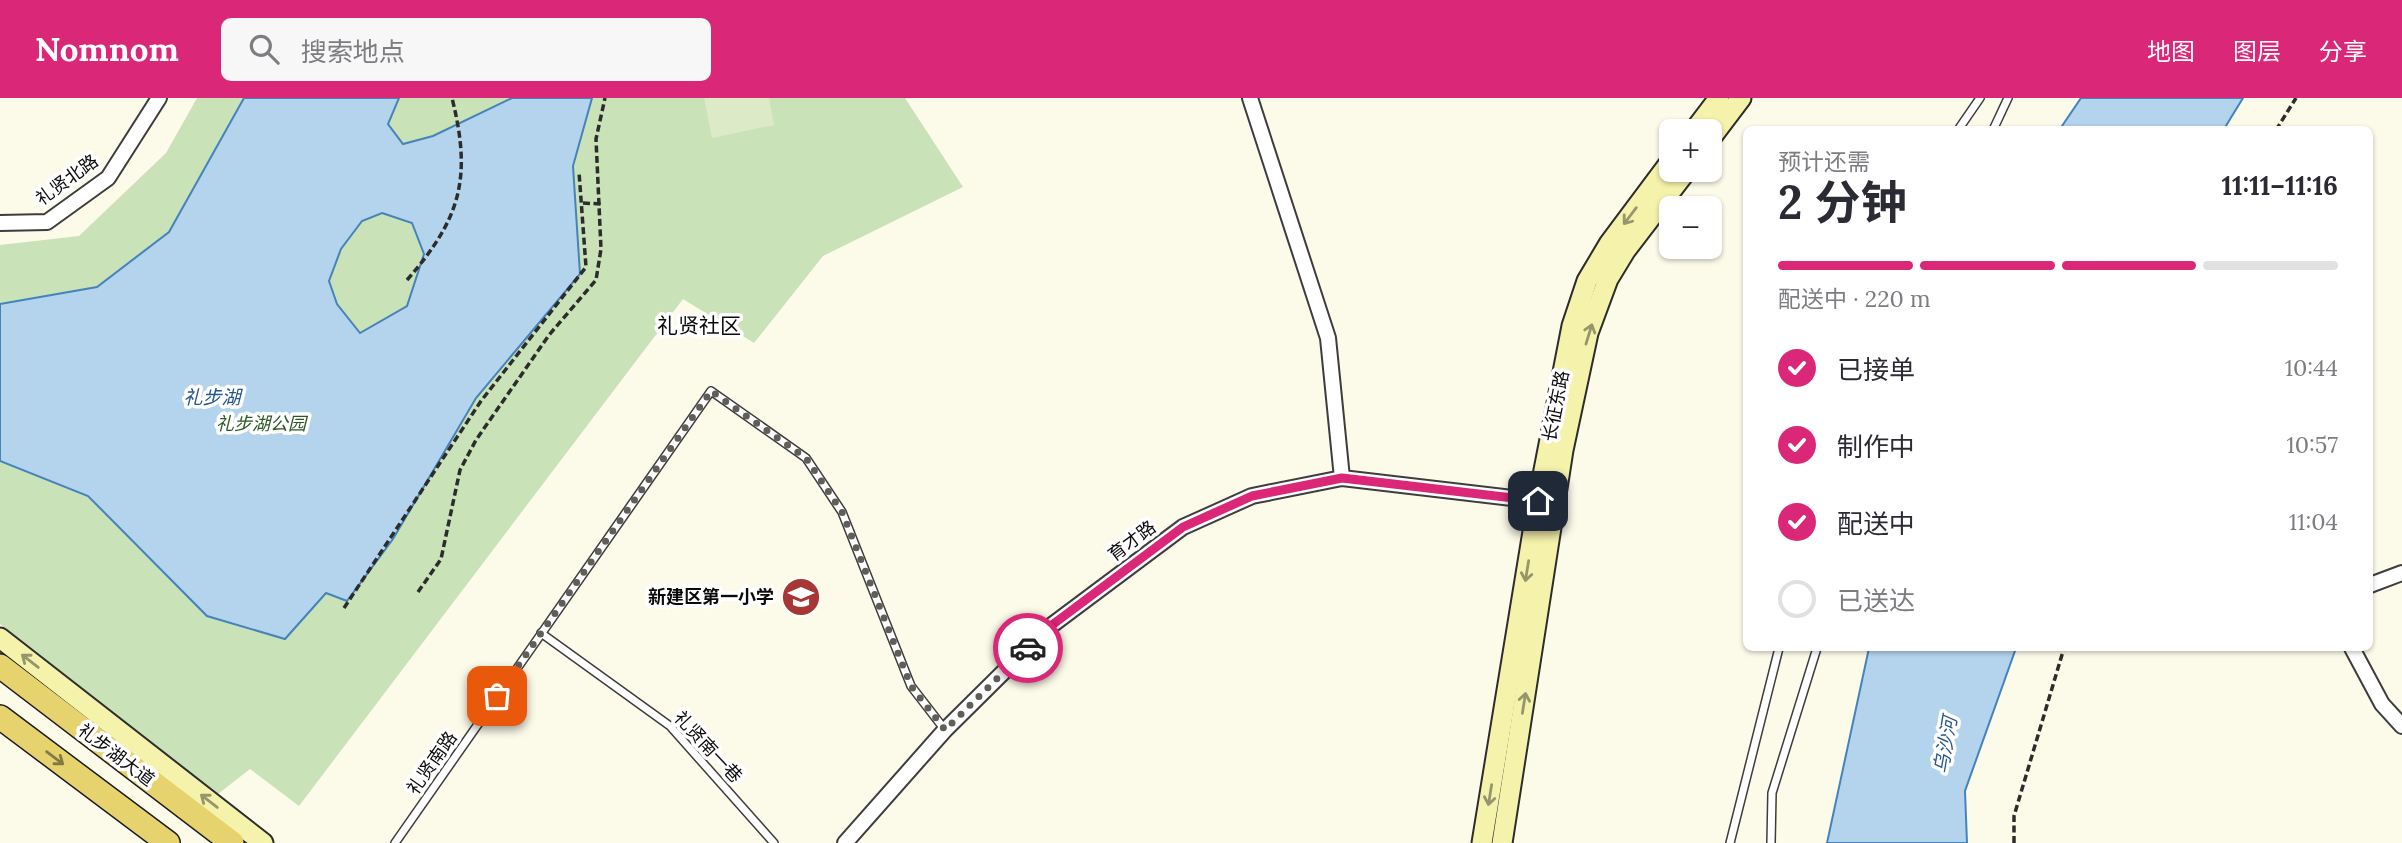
<!DOCTYPE html>
<html lang="zh">
<head>
<meta charset="utf-8">
<style>
	body { margin:0; font-family:Lora,"Noto Sans SC",serif; background:#f7f7f7; color:#2b2b33; height:100vh; display:flex; flex-direction:column; font-size:26px; white-space:nowrap }
	* { box-sizing:border-box; margin:0 }
	p { font-size:23px; color:#7c7c81 }
	.icon { flex:none; width:38px; height:38px; fill:none; stroke:currentColor; stroke-width:2; stroke-linecap:round; stroke-linejoin:round }
	.map { position:relative; flex:1; overflow:hidden }
	.details { position:absolute; left:1743px; top:28px; width:630px; height:525px; display:flex; flex-direction:column; background:#fff; border-radius:10px; box-shadow:0 2px 5px #0004 }
	.details>* { flex:none }
	.tools { position:absolute; left:1659px; top:21px; display:grid; gap:14px }
	.tools a { display:grid; place-items:center; width:63px; height:63px; border-radius:10px; background:#fff; box-shadow:0 2px 5px #0004; font-size:35px }
	.pin { position:absolute; display:grid; place-items:center; width:60px; height:60px; color:#fff; margin:-30px; border-radius:14px; box-shadow:0 4px 10px #0006 }
	.courier { position:absolute; display:grid; place-items:center; width:70px; height:70px; margin:-35px; border:5px solid #db2777; border-radius:50%; background:#fff; color:#222; box-shadow:0 2px 9px #0007 }
	.head em { font-style:normal; font-weight:700 }
	.head div { display:flex; flex-direction:column-reverse }
	.head { display:flex; align-items:center; justify-content:space-between; height:119px; padding:0 35px }
	h1 { font-size:46px; font-weight:700; line-height:52px }
	.bar { display:grid; grid-template-columns:repeat(4,1fr); gap:10px 7px; align-content:center; height:84px; padding:0 35px }
	.bar i { height:9px; border-radius:5px; background:#e1e1e2 }
	.bar .selected { background:#db2777 }
	.bar p { grid-column:span 4 }
	ol { padding:0 35px; list-style:none }
	li { display:flex; align-items:center; gap:21px; height:77px }
	li p { margin-inline-start:auto }
	li .icon { padding:7px; border-radius:50%; background:#db2777; color:#fff; stroke-width:4 }
	li:last-child { color:#7c7c81 }
	li i { width:38px; height:38px; border:4px solid #e1e1e2; border-radius:50% }
	header { display:flex; align-items:center; gap:42px; box-sizing:border-box; height:98px; padding:0 35px; background:#db2777; color:#fff }
	header strong { font-size:33px }
	nav { display:flex; gap:38px; margin-inline-start:auto; font-size:24px }
	.search { width:490px; height:63px; background:#f7f7f7; display:flex; align-items:center; gap:18px; box-sizing:border-box; padding:0 24px; border-radius:10px; color:#7c7c81; font-size:26px }
	.map>svg:first-child { display:block }
	.green { fill:#cae2b8 }
	.pitch { fill:#dceac8 }
	.water { fill:#b4d3ed; stroke:#4483bb; stroke-width:2; fill-rule:evenodd }
	.lines { fill:none; stroke-linecap:round; stroke-linejoin:round }
	.lane-casing { stroke:#3d3d3d; stroke-width:10 }
	.street-casing { stroke:#3d3d3d; stroke-width:18 }
	.secondary-casing { stroke:#2c2c2c; stroke-width:23 }
	.primary-casing { stroke:#1b1b1b; stroke-width:26 }
	.path { stroke:#2c2c2c; stroke-width:3.5; stroke-dasharray:7 3.5; stroke-linecap:butt }
	.lane { stroke:#fff; stroke-width:7 }
	.street { stroke:#fff; stroke-width:14 }
	.secondary { stroke:#f5f2ab; stroke-width:19 }
	.primary { stroke:#e7d36e; stroke-width:23 }
	.oneway { stroke:#97956b }
	.oneway2 { stroke:#847941 }
	.done { stroke:#5f5e58; stroke-width:7; stroke-dasharray:0 12.6 }
	.route { stroke:#db2777; stroke-width:9 }
	.labels { text-anchor:middle; stroke-width:7; stroke-linejoin:round; paint-order:stroke }
	.street-label { font-size:18px; fill:#0a0a0a; stroke:#fff }
	.park-label { font-size:18px; font-style:italic; fill:#2a5823; stroke:#fff }
	.poi-label { font-size:18px; font-weight:bold; fill:#0a0a0a; stroke:#fff; text-anchor:end }
	.water-label { font-size:19px; font-style:italic; fill:#24568b; stroke:#fff }
	.quarter-label { font-size:21px; fill:#0a0a0a; stroke:#fff }
</style>
</head>
<body>
<header>
<strong>Nomnom</strong>
<div class="search"><svg class="icon" aria-label="search" viewBox="0 0 24 24"><circle cx="10" cy="10" r="6"/><path d="M15 15l6 6"/></svg>搜索地点</div>
<nav><a>地图</a><a>图层</a><a>分享</a></nav>
</header>
<div class="map">
<svg width="2402" height="745" viewBox="0 0 2402 745">
	<rect width="100%" height="100%" fill="#fcfae9"/>
	<!-- green -->
	<path class="green" d="M 197,0 L 905,0 L 963,89 L 823,158 L 754,245 L 683,201 L 299,708 L 250,671 L 218,696 L 0,526 L 0,147 L 79,138 L 166,55 Z"/>
	<!-- pitch -->
	<path class="pitch" d="M 704,0 L 769,0 L 774,27 L 712,40 Z"/>
	<!-- water -->
	<g class="water">
		<path d="M 244,0 L 399,0 L 388,26 L 403,46 L 433,38 L 512,0 L 592,0 L 573,68 L 580,176 L 476,300 L 393,441 L 347,503 L 326,495 L 285,541 L 207,518 L 88,398 L 0,363 L 0,206 L 97,189 L 169,134 ZM 382,115 L 412,125 L 424,156 L 407,208 L 360,235 L 337,206 L 329,183 L 341,151 L 362,123 Z"/>
		<path d="M 2081,0 L 2243,0 L 2224,31 L 2060,31 Z"/>
		<path d="M 1869,550 L 2016,550 L 1965,693 L 1967,745 L 1827,745 Z"/>
	</g>
	<g class="lines">
		<!-- lane casing -->
		<g class="lane-casing">
			<g id="lane">
				<path d="M 1958,32 L 1980,0"/>
				<path d="M 1993,32 L 2008,0"/>
				<path d="M 541,535 L 670,628 L 774,745"/>
				<path d="M 395,745 L 711,293 L 806,360 L 842,414 L 911,588 L 945,632"/>
				<path d="M 1730,745 L 1779,550"/>
				<path d="M 1771,745 L 1772,695 L 1817,550"/>
			</g>
		</g>
		<!-- street casing -->
		<g class="street-casing">
			<g id="street">
				<path d="M 1250,0 L 1328,240 L 1342,380"/>
				<path d="M 0,125 L 47,124 L 108,80 L 159,0"/>
				<path d="M 2370,487 L 2402,475"/>
				<path d="M 2352,550 L 2382,606 L 2402,628"/>
				<path d="M 845,745 L 945,632 L 1048,530 L 1183,429 L 1252,398 L 1342,380 L 1538,403"/>
			</g>
		</g>
		<!-- secondary casing -->
		<g class="secondary-casing">
			<g id="secondary">
				<path d="M 1694,33 L 1719,0"/>
				<path d="M 1710,41 L 1741,0"/>
				<path d="M 0,540 L 263,745"/>
				<path d="M 1482,745 L 1538,403 L 1572,228 L 1587,183 L 1609,146 L 1671,63"/>
				<path d="M 1502,745 L 1563,352 L 1588,235 L 1608,181 L 1625,153 L 1687,72"/>
			</g>
		</g>
		<!-- primary casing -->
		<g class="primary-casing">
			<g id="primary">
				<path d="M 0,568 L 232,745"/>
				<path d="M 0,619 L 168,745"/>
			</g>
		</g>
		<!-- path -->
		<g class="path">
			<path d="M 2276,32 L 2296,0"/>
			<path d="M 583,105 L 601,106"/>
			<path d="M 407,182 C 461,120 472,80 452,0"/>
			<path d="M 418,494 L 441,461 L 460,372 L 476,342 L 549,237 L 596,182 L 601,151 L 596,41 L 605,0"/>
			<path d="M 344,510 L 481,303 L 586,169 L 579,74"/>
			<path d="M 2014,745 L 2014,718 L 2064,550"/>
		</g>
		<!-- lane -->
		<use href="#lane" class="lane"/>
		<!-- street -->
		<use href="#street" class="street"/>
		<!-- secondary -->
		<use href="#secondary" class="secondary"/>
		<!-- primary -->
		<use href="#primary" class="primary"/>
	</g>
	<!-- one-way arrows -->
	<defs><path id="oneway-shaft" d="M-6 0H5M1.5-3L5.5 0L1.5 3" fill="none" stroke-width="1.6" stroke-linecap="round" stroke-linejoin="round" transform="scale(1.75)"/></defs>
	<g class="oneway">
		<use href="#oneway-shaft" transform="translate(1630 118) rotate(127)"/>
		<use href="#oneway-shaft" transform="translate(1589 236) rotate(-73)"/>
		<use href="#oneway-shaft" transform="translate(1527 473) rotate(99)"/>
		<use href="#oneway-shaft" transform="translate(30 563) rotate(-142)"/>
		<use href="#oneway-shaft" transform="translate(1524 605) rotate(-81)"/>
		<use href="#oneway-shaft" transform="translate(1490 697) rotate(99)"/>
		<use href="#oneway-shaft" transform="translate(209 703) rotate(-142)"/>
	</g>
	<use class="oneway2" href="#oneway-shaft" transform="translate(55 660) rotate(37)"/>
	<g class="lines">
		<!-- done -->
		<path class="done" d="M 497,598 L 711,293 L 806,360 L 842,414 L 911,588 L 945,632 L 1028,550"/>
		<!-- route -->
		<path class="route" d="M 1028,550 L 1048,530 L 1183,429 L 1252,398 L 1342,380 L 1538,403"/>
	</g>
	<!-- icons -->
	<defs>
		<g id="school-disc" transform="scale(2.0125)"><circle r="9.5" fill="#a73734" stroke="#fff"/><path d="M0-5L7-2L0 1L-7-2ZM-4 1L0 2.5L4 1V4Q0 6-4 4Z" fill="#fff"/></g>
	</defs>
	<g fill-rule="evenodd">
		<use href="#school-disc" x="801" y="499"/>
	</g>
	<g class="labels">
		<!-- street labels -->
		<g class="street-label">
			<text transform="translate(67 82) rotate(-36)" y="6">礼贤北路</text>
			<text transform="translate(1556 308) rotate(-79)" y="6">长征东路</text>
			<text transform="translate(1132 443) rotate(-37)" y="6">育才路</text>
			<text transform="translate(708 649) rotate(47)" y="6">礼贤南一巷</text>
			<text transform="translate(116 657) rotate(37)" y="6">礼步湖大道</text>
			<text transform="translate(432 665) rotate(-55)" y="6">礼贤南路</text>
		</g>
		<!-- park labels -->
		<g class="park-label">
			<text x="261" y="332">礼步湖公园</text>
		</g>
		<!-- poi labels -->
		<g class="poi-label">
			<text x="774" y="505">新建区第一小学</text>
		</g>
		<!-- water labels -->
		<g class="water-label">
			<text x="212" y="306">礼步湖</text>
			<text transform="translate(1945 647) rotate(-80)" y="7">乌沙河</text>
		</g>
		<!-- quarter labels -->
		<g class="quarter-label">
			<text x="699" y="235">礼贤社区</text>
		</g>
	</g>
</svg>
<div class="tools">
<a>+</a>
<a>−</a>
</div>
<div class="pin" style="left:497px;top:598px;background:#ea580c"><svg class="icon" aria-label="bag" viewBox="0 0 24 24"><path d="M5 8h14l-1 12H6zM9 8a3 3 0 0 1 6 0"/></svg></div>
<div class="pin" style="left:1538px;top:403px;background:#1f2937"><svg class="icon" aria-label="home" viewBox="0 0 24 24"><path d="M3 11l9-7 9 7M6 9v11h12V9"/></svg></div>
<div class="courier" style="left:1028px;top:550px"><svg class="icon" aria-label="car" viewBox="0 0 24 24"><path d="M5 17H2v-5l4-1 3-4h7l3 4 3 1v5h-3M9 17h6M6 11h13"/><circle cx="7" cy="17" r="2"/><circle cx="17" cy="17" r="2"/></svg></div>
<section class="details">
<div class="head"><div><h1>2 分钟</h1><p>预计还需</p></div><em>11:11–11:16</em></div>
<div class="bar"><i class="selected"></i><i class="selected"></i><i class="selected"></i><i></i><p>配送中 · 220 m</p></div>
<ol>
<li><svg class="icon" aria-label="check" viewBox="0 0 24 24"><path d="M5 12l5 5 9-10"/></svg>已接单<p>10:44</p></li>
<li><svg class="icon" aria-label="check" viewBox="0 0 24 24"><path d="M5 12l5 5 9-10"/></svg>制作中<p>10:57</p></li>
<li><svg class="icon" aria-label="check" viewBox="0 0 24 24"><path d="M5 12l5 5 9-10"/></svg>配送中<p>11:04</p></li>
<li><i></i>已送达</li>
</ol>
</section>
</div>
</body>
</html>
